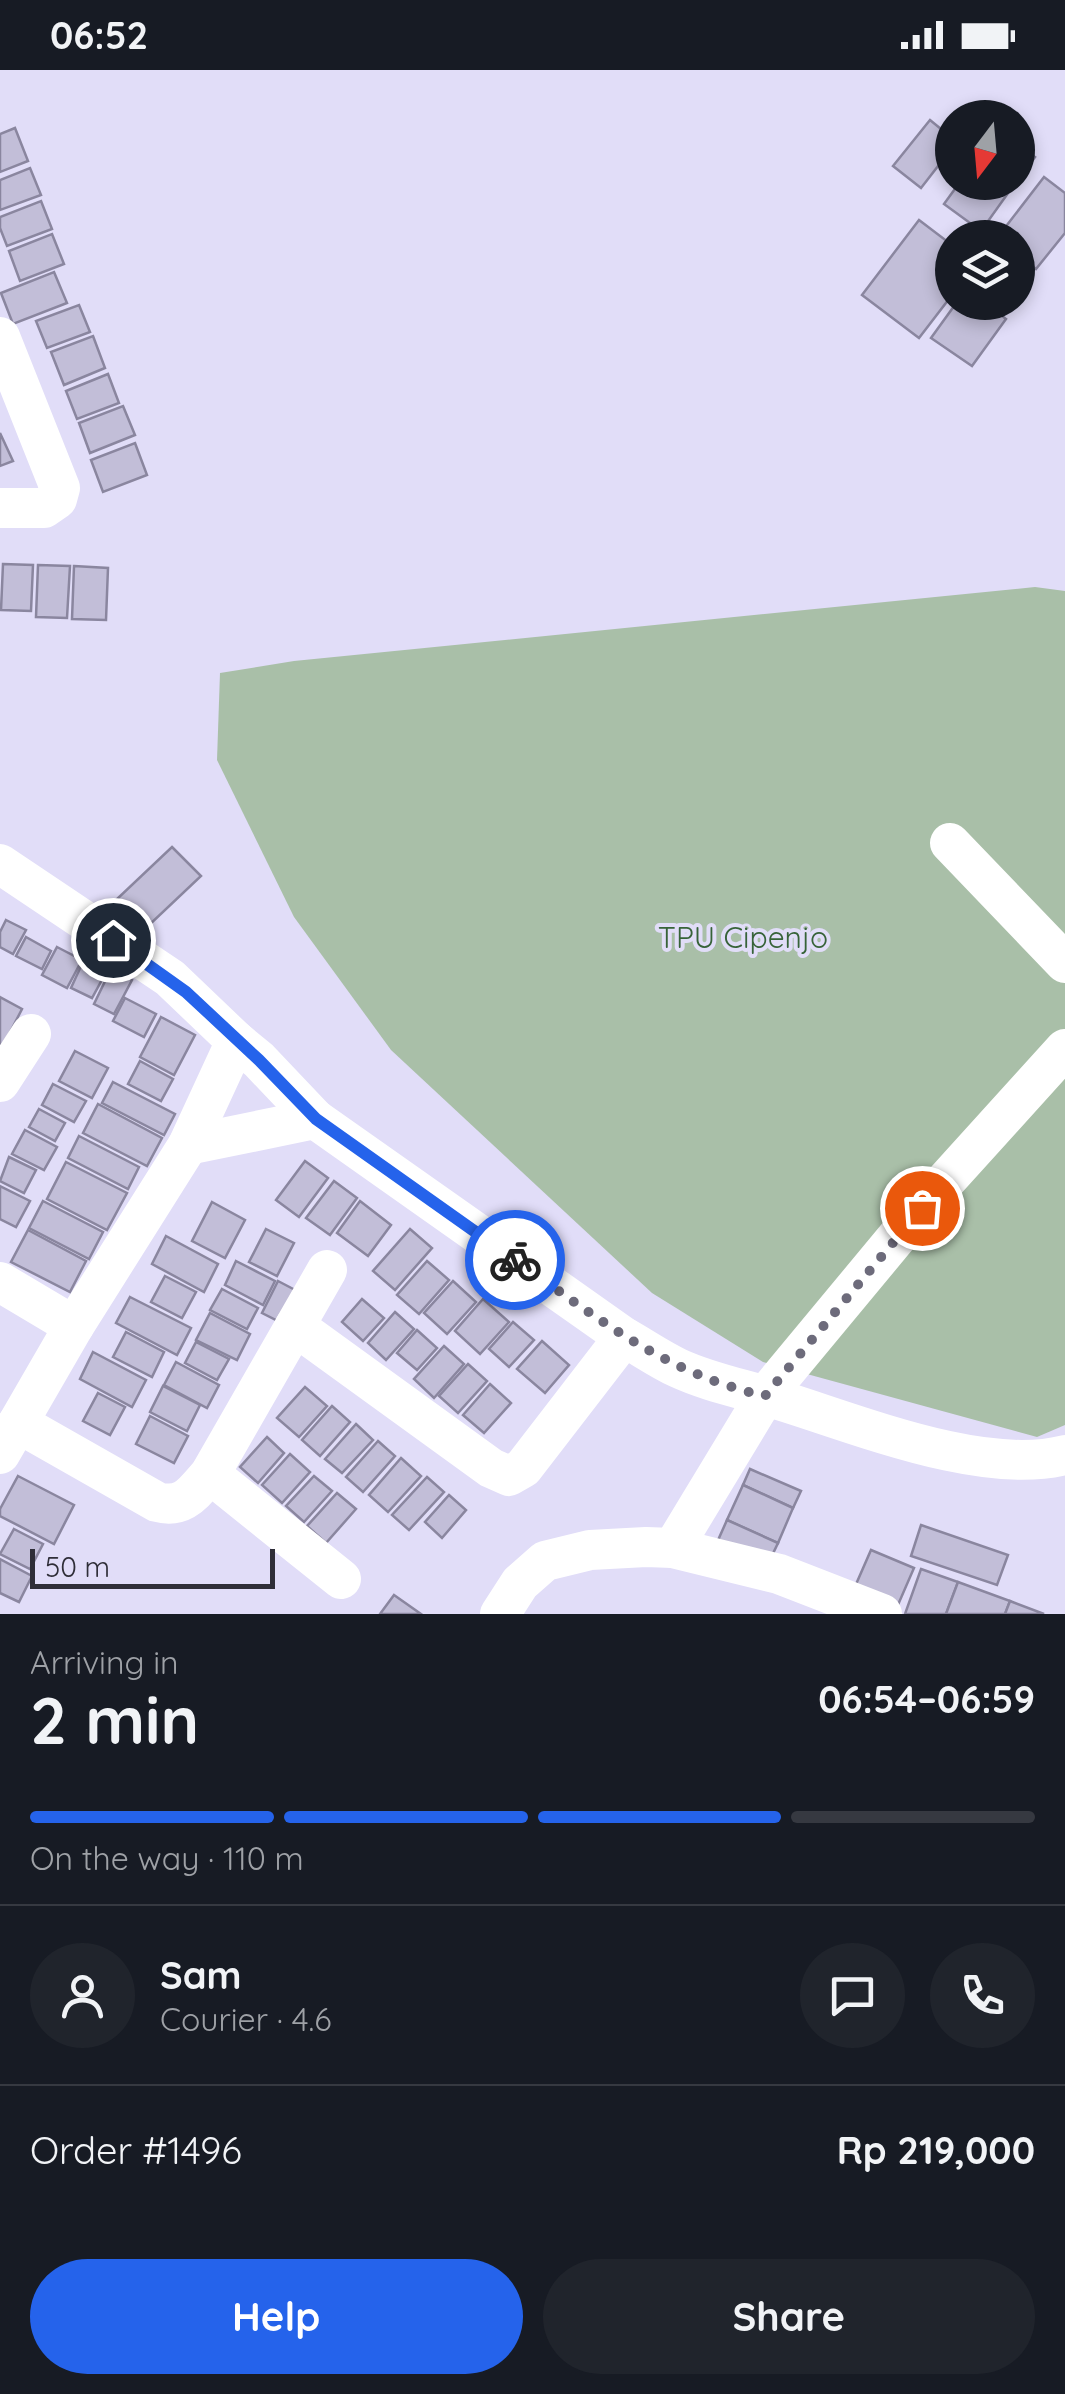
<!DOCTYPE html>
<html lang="en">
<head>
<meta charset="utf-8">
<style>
	body { margin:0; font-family:Quicksand,sans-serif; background:#20242c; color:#f1f3f6; height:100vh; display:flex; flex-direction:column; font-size:38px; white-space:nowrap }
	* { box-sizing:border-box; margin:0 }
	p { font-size:32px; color:#9ea1a6 }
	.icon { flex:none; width:55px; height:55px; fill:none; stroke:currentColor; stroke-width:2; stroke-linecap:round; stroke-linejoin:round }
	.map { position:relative; height:1544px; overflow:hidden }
	.sheet { display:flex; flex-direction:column; background:#171b24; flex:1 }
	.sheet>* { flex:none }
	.needle { width:65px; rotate:196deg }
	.fabs { position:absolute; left:935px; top:30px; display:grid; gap:20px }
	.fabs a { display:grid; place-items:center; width:100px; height:100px; border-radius:50%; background:#171b24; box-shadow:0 5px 15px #0003; font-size:50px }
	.scale { position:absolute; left:30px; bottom:25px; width:245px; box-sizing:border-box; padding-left:10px; border:5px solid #2f2e38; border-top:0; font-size:28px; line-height:35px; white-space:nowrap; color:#2f2e38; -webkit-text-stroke:8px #e1ddf8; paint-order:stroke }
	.pin { position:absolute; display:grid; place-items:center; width:85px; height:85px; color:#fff; margin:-42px; border:5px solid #fff; border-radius:50%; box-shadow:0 2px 10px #0007 }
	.courier { position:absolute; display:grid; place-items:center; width:100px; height:100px; margin:-50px; border:8px solid #2563eb; border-radius:50%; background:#fff; color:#222; box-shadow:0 2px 12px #0007 }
	.headline em { font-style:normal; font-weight:800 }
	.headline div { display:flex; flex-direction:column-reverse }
	.headline { display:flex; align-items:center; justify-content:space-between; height:170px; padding:0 30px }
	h1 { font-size:65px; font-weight:800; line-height:75px }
	.bar { display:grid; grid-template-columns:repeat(4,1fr); gap:15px 10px; align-content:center; height:120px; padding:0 30px }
	.bar i { height:12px; border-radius:8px; background:#363941 }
	.bar .active { background:#2563eb }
	.bar p { grid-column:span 4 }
	.line { display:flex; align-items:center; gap:25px; padding:0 30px; border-top:2px solid #363941 }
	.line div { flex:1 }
	.round { display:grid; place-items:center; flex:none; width:105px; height:105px; border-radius:52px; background:#20242c }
	.primary-button { display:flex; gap:20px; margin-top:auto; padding:20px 30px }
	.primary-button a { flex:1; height:115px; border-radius:60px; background:#2563eb; color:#fff; font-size:40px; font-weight:800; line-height:115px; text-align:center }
	.primary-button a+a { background:#20242c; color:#f1f3f6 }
	.status { display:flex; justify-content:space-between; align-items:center; height:70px; padding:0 50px; background:#171b24; direction:ltr }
	.status svg { height:28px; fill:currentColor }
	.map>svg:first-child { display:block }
	.green { fill:#a9bfa8 }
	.building { fill:#c2bed8; stroke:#8a869f; stroke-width:2.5 }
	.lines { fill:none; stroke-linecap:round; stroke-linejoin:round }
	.minor { stroke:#fff; stroke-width:40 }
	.done { stroke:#6d6b7b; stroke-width:10; stroke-dasharray:0 18 }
	.route { stroke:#2563eb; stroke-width:12 }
	.labels { text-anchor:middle; stroke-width:8; stroke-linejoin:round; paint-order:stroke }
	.park-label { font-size:30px; fill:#376339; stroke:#e1ddf8 }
</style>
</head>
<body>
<div class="status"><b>06:52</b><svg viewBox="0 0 49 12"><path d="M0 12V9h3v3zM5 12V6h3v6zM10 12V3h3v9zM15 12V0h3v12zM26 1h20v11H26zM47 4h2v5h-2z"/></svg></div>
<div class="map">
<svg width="1065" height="1544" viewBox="0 0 1065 1544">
	<rect width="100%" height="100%" fill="#e1ddf8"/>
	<!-- green -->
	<path class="green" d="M 1035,517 L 1065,521 L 1065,1355 L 1037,1367 L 763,1292 L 652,1223 L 391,980 L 294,847 L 217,690 L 220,603 L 294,591 Z"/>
	<!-- building -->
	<g class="building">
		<path d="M 930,50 L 952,68 L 952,78 L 921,118 L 893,96 Z"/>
		<path d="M 15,58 L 28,91 L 0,102 L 0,64 Z"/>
		<path d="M 1018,75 L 1035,87 L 1018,111 Z"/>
		<path d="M 30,98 L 41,125 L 0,140 L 0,110 Z"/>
		<path d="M 1044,107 L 1065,123 L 1065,163 L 1036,199 L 1018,185 L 1018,168 L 997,168 Z"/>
		<path d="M 960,112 L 1016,112 L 981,161 L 944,134 Z"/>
		<path d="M 41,131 L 52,159 L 7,176 L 0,158 L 0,147 Z"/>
		<path d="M 919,150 L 952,175 L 952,225 L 919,268 L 862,225 Z"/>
		<path d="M 52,164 L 64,194 L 20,211 L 9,181 Z"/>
		<path d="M 54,202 L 67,233 L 13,254 L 1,223 Z"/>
		<path d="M 957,232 L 984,232 L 1006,249 L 972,296 L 931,268 Z"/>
		<path d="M 79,235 L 90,262 L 47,278 L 36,251 Z"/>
		<path d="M 93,266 L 105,298 L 64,315 L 51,282 Z"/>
		<path d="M 108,304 L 119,333 L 77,349 L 66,321 Z"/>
		<path d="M 123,336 L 135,365 L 90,383 L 79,353 Z"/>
		<path d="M 0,363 L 13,391 L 0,396 Z"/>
		<path d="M 135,373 L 147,405 L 103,422 L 91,390 Z"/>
		<path d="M 3,494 L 33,495 L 31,541 L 1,540 Z"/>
		<path d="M 38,495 L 70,496 L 67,548 L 36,547 Z"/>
		<path d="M 74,496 L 108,498 L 106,550 L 72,549 Z"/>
		<path d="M 172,777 L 201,806 L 146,858 L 117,829 Z"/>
		<path d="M 6,850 L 26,860 L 13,884 L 0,877 L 0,862 Z"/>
		<path d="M 26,867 L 51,881 L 42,899 L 16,886 Z"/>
		<path d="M 57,877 L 82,890 L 67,918 L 42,905 Z"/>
		<path d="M 82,894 L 104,906 L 92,928 L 71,918 Z"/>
		<path d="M 111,899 L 132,910 L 114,944 L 94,934 Z"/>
		<path d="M 0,927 L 22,939 L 2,978 L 0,977 Z"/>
		<path d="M 125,928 L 156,944 L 144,967 L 113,951 Z"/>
		<path d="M 161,947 L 195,965 L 174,1005 L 140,987 Z"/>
		<path d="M 75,981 L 108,998 L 92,1028 L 59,1011 Z"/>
		<path d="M 140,991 L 173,1009 L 161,1031 L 128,1014 Z"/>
		<path d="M 113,1012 L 175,1044 L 164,1065 L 102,1033 Z"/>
		<path d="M 53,1014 L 86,1031 L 74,1052 L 42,1035 Z"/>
		<path d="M 98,1034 L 162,1068 L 147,1096 L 83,1063 Z"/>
		<path d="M 39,1039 L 65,1053 L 55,1071 L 29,1057 Z"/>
		<path d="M 25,1060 L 57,1077 L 44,1100 L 12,1084 Z"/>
		<path d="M 79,1066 L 139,1097 L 128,1119 L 68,1088 Z"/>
		<path d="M 9,1087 L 36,1100 L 24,1123 L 0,1111 Z"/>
		<path d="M 305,1091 L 328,1108 L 299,1147 L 276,1130 Z"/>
		<path d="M 66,1092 L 127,1123 L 107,1160 L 47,1129 Z"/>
		<path d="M 334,1111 L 357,1128 L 330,1165 L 306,1148 Z"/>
		<path d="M 0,1116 L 30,1131 L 16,1157 L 0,1149 Z"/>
		<path d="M 43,1131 L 103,1162 L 89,1189 L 29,1158 Z"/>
		<path d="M 360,1131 L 391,1155 L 368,1186 L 337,1163 Z"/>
		<path d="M 212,1132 L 245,1150 L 225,1188 L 192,1171 Z"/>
		<path d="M 266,1159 L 294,1173 L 277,1206 L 249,1192 Z"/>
		<path d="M 410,1159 L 432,1178 L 395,1220 L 373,1201 Z"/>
		<path d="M 28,1160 L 86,1191 L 70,1222 L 11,1192 Z"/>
		<path d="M 166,1166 L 218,1194 L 204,1222 L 152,1194 Z"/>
		<path d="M 236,1191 L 275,1211 L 263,1235 L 225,1215 Z"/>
		<path d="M 427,1191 L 449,1210 L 419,1244 L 397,1225 Z"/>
		<path d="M 165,1206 L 196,1222 L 182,1248 L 151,1232 Z"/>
		<path d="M 278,1211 L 297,1221 L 280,1252 L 262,1243 Z"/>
		<path d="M 453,1211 L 476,1232 L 447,1264 L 424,1243 Z"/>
		<path d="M 222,1219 L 258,1238 L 247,1259 L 210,1240 Z"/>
		<path d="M 130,1227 L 191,1258 L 177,1285 L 116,1253 Z"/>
		<path d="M 362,1229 L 384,1248 L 363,1271 L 342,1252 Z"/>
		<path d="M 483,1229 L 509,1252 L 480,1284 L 455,1261 Z"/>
		<path d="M 395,1242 L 414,1259 L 386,1290 L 368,1273 Z"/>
		<path d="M 210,1243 L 250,1264 L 237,1290 L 196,1270 Z"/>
		<path d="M 513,1252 L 534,1270 L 509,1297 L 489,1279 Z"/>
		<path d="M 417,1260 L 437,1278 L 417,1300 L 397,1283 Z"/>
		<path d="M 126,1262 L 164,1282 L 152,1307 L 113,1287 Z"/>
		<path d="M 542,1271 L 569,1295 L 545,1323 L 517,1299 Z"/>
		<path d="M 196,1272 L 229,1289 L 217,1310 L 185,1293 Z"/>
		<path d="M 444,1276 L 464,1294 L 434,1328 L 414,1309 Z"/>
		<path d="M 93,1282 L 146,1310 L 132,1337 L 80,1309 Z"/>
		<path d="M 176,1292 L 219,1315 L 207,1338 L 164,1315 Z"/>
		<path d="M 468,1294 L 487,1311 L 458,1343 L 439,1326 Z"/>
		<path d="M 490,1314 L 511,1333 L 484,1363 L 463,1345 Z"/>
		<path d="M 163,1316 L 200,1335 L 187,1361 L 150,1342 Z"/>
		<path d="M 305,1317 L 327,1336 L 299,1367 L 277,1348 Z"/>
		<path d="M 98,1323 L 125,1337 L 110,1365 L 83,1351 Z"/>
		<path d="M 332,1336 L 350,1352 L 320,1386 L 302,1370 Z"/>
		<path d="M 150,1346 L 188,1366 L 174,1393 L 136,1374 Z"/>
		<path d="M 356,1354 L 373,1370 L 342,1403 L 325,1389 Z"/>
		<path d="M 267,1367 L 284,1383 L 258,1413 L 240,1397 Z"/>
		<path d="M 378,1371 L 395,1386 L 363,1422 L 346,1407 Z"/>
		<path d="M 290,1384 L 310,1402 L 282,1433 L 262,1415 Z"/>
		<path d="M 401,1388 L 421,1406 L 388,1442 L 369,1425 Z"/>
		<path d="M 750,1399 L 801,1421 L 793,1438 L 743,1415 Z"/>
		<path d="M 18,1406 L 74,1435 L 54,1474 L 0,1446 L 0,1439 Z"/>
		<path d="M 314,1406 L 332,1421 L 304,1452 L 286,1436 Z"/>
		<path d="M 427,1407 L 444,1422 L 409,1460 L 392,1445 Z"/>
		<path d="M 743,1415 L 793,1438 L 778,1473 L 727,1450 Z"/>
		<path d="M 337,1423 L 356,1439 L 326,1473 L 307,1456 Z"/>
		<path d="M 449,1425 L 466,1440 L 442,1468 L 425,1452 Z"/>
		<path d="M 727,1450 L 778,1473 L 765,1500 L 715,1477 Z"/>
		<path d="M 921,1455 L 1008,1485 L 997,1515 L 911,1486 Z"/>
		<path d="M 14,1459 L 43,1474 L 30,1499 L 0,1484 Z"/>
		<path d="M 871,1480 L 914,1498 L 894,1544 L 850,1528 Z"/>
		<path d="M 0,1489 L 32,1506 L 19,1532 L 0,1523 Z"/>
		<path d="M 921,1499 L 958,1512 L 946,1544 L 905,1544 Z"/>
		<path d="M 958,1512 L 1010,1531 L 1005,1544 L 946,1544 Z"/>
		<path d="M 394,1525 L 421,1544 L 380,1544 Z"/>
		<path d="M 1010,1531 L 1044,1544 L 1005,1544 Z"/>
	</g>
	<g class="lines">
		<!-- minor -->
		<g class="minor">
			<path d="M 0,267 L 60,418 L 57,429 L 44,438 L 0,438"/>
			<path d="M 950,773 L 1065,893"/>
			<path d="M 0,794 L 170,908 L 236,971"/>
			<path d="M 0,1012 L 31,964"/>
			<path d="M 188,1075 L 315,1049"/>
			<path d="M 0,1212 L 74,1256"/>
			<path d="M 295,1256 L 491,1398 L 509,1406 L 523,1398 L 624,1267"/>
			<path d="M 18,1353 L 157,1432 C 184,1439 193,1423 210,1404 L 327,1200"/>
			<path d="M 0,1384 L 74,1256 L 188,1075 L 236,971 L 259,990 L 315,1049 L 624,1267 C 642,1277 659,1289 678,1298 C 706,1311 735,1317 766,1326 C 848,1350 980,1407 1065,1385"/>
			<path d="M 210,1404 L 341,1509"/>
			<path d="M 673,1478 L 765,1326 L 921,1138 L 1065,979"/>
			<path d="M 500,1544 L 520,1513 L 545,1491 L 590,1480 L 646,1477 L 673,1478 L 779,1504 L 882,1544"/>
		</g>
	</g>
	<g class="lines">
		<!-- done -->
		<path class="done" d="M 515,1190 C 598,1248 664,1303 765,1326 L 922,1138"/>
		<!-- route -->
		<path class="route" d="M 113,870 L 186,922 L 259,990 L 316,1049 L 515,1190"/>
	</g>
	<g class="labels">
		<!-- park labels -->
		<g class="park-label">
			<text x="743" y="878">TPU Cipenjo</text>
		</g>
	</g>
</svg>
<div class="fabs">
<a><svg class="needle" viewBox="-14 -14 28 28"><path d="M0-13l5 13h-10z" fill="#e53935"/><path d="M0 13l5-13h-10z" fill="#9ea1a6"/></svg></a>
<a><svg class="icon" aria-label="layers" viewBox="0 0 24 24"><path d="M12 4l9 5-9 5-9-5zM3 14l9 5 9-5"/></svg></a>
</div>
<div class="scale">50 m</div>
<div class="pin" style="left:922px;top:1138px;background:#ea580c"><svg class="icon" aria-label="bag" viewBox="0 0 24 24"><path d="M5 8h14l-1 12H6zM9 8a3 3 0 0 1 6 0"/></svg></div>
<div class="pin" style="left:113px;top:870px;background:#1f2937"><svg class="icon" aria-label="home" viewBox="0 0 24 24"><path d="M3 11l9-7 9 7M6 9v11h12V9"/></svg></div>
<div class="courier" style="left:515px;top:1190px"><svg class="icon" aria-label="bike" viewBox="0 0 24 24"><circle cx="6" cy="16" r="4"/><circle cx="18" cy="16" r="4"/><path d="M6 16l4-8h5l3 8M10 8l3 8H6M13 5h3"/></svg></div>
</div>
<section class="sheet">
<div class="headline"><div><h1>2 min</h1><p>Arriving in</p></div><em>06:54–06:59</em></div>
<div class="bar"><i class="active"></i><i class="active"></i><i class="active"></i><i></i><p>On the way · 110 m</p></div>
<div class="line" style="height:180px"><a class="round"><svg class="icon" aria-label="person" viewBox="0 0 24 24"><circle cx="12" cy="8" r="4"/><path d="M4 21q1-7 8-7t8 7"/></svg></a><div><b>Sam</b><p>Courier · 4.6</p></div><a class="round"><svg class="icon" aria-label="chat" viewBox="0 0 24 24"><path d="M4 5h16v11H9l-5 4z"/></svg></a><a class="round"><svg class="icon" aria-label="phone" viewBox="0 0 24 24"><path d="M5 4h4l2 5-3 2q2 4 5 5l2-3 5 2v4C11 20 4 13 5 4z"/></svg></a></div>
<div class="line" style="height:130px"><div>Order #1496</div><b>Rp 219,000</b></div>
<div class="primary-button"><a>Help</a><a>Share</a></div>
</section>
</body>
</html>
